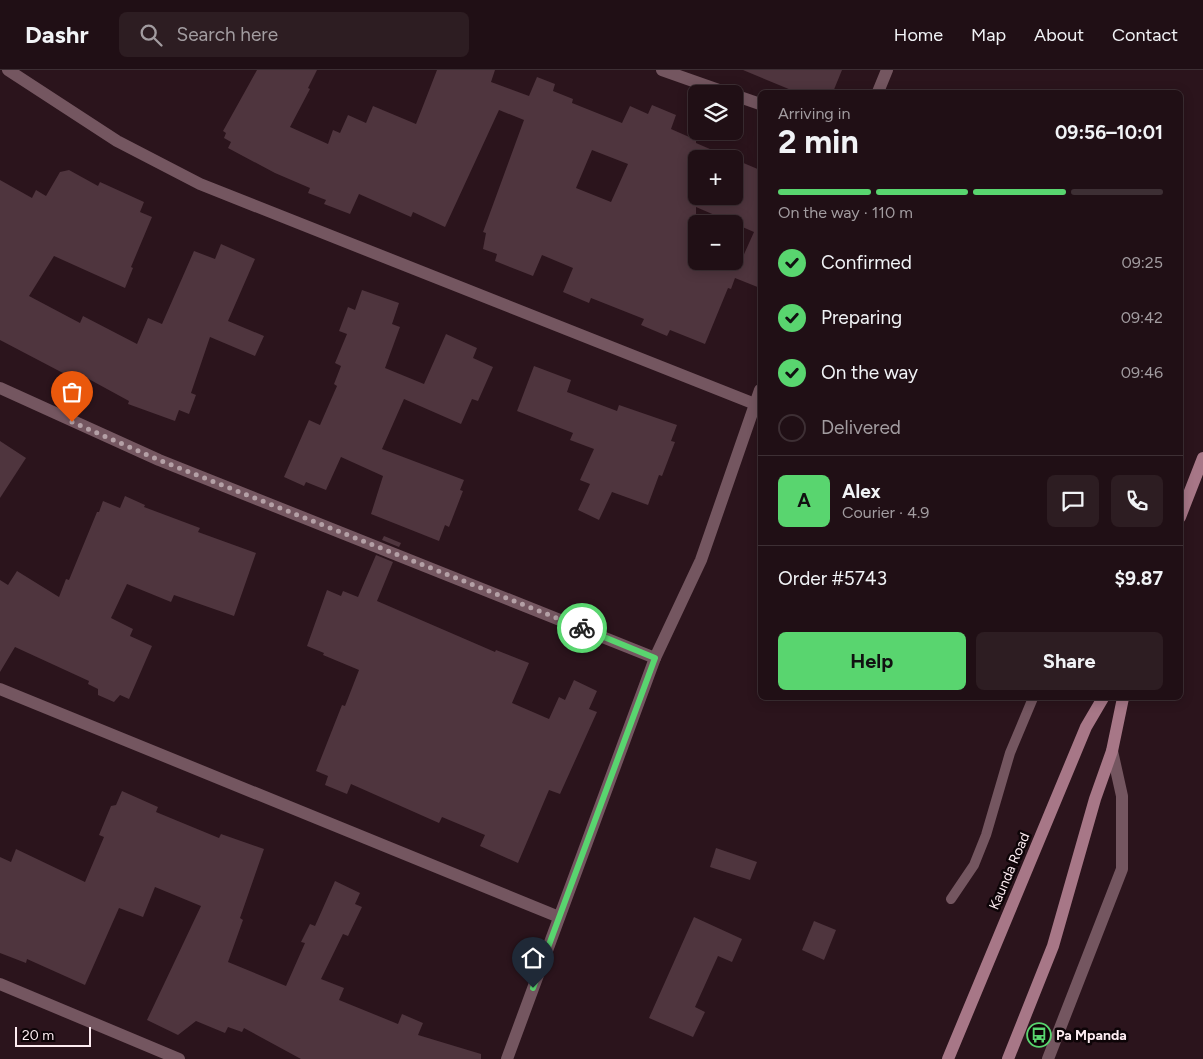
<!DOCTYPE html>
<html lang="en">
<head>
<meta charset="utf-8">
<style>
	body { margin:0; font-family:Figtree,sans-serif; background:#2d1d22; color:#f1f3f6; height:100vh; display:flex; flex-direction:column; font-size:19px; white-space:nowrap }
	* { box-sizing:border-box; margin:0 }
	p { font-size:16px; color:#a29ca0 }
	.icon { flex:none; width:28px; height:28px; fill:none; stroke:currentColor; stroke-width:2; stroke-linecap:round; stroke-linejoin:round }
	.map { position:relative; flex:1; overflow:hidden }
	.drawer { position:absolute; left:758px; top:20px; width:425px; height:610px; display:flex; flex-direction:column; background:#200f15; border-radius:8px; box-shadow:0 2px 12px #0003,0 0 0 1px #3d2f34 }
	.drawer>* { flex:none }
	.controls { position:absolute; left:688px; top:15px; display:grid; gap:10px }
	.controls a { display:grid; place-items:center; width:55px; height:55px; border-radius:8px; background:#200f15; box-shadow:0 2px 12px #0003,0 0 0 1px #3d2f34; font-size:25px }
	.scale { position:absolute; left:15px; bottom:12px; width:76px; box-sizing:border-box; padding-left:5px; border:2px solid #fdecf1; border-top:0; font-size:14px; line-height:18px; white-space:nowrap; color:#fdecf1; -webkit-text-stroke:4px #0d0407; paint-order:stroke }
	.pin { position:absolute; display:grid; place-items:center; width:42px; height:42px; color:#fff; margin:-51px -21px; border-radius:50% 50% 50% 0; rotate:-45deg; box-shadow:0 0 5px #0007 }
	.pin .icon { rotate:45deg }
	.courier { position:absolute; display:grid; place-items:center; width:50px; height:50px; margin:-25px; border:4px solid #59d56f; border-radius:50%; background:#fff; color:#222; box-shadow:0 1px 6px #0007 }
	.summary em { font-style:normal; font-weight:700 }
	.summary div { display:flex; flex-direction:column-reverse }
	.summary { display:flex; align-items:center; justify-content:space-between; height:85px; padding:0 20px }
	h1 { font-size:32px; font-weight:700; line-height:38px }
	.bar { display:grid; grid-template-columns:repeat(4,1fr); gap:8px 5px; align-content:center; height:60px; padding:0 20px }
	.bar i { height:6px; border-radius:4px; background:#3d2f34 }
	.bar .active { background:#59d56f }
	.bar p { grid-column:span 4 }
	.line { display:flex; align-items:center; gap:12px; padding:0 20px; border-top:1px solid #3d2f34 }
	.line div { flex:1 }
	.round { display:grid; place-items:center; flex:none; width:52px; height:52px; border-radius:8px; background:#2d1d22 }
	ol { padding:0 20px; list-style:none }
	li { display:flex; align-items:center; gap:15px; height:55px }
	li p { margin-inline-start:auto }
	li .icon { padding:5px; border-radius:50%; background:#59d56f; color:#111; stroke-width:4 }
	li:last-child { color:#a29ca0 }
	li i { width:28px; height:28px; border:2px solid #3d2f34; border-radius:50% }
	.button { display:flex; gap:10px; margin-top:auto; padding:10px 20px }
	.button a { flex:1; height:58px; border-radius:8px; background:#59d56f; color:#111; font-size:20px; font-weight:700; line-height:58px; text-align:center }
	.button a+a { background:#2d1d22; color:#f1f3f6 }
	header { display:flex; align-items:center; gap:30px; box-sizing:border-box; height:70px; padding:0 25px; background:#200f15; border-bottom:1px solid #3d2f34 }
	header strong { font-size:24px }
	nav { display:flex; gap:28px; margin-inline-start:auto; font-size:18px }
	.search { width:350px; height:45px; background:#2d1d22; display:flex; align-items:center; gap:12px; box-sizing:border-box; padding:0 18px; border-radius:8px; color:#a29ca0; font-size:19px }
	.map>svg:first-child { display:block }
	.building { fill:#4f353e; fill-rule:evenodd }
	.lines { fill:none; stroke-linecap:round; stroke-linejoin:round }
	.lane { stroke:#745660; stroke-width:10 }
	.street { stroke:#745660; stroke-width:12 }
	.secondary { stroke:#a77787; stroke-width:12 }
	.done { stroke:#b4a0a6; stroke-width:5; stroke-dasharray:0 9 }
	.route { stroke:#59d56f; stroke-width:6 }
	.labels { text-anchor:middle; stroke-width:5; stroke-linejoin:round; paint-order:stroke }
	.street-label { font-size:14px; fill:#fdecf1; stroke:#0d0407 }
	.poi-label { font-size:14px; font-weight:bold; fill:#fdecf1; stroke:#0d0407; text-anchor:start }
</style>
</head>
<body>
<header>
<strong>Dashr</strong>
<div class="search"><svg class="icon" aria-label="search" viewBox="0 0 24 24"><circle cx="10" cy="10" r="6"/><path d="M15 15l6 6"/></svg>Search here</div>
<nav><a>Home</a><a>Map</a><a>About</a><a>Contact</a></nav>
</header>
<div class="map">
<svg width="1203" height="989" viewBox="0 0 1203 989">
	<rect width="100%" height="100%" fill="#2b141c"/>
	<!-- building -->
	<g class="building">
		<path d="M 257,0 L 317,0 L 308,18 L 310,19 L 290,57 L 328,74 L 333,60 L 340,63 L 348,45 L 366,53 L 373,36 L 416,54 L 437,0 L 495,0 L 491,12 L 529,26 L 537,7 L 555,14 L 553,21 L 573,29 L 572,33 L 622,53 L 630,36 L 648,44 L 652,35 L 676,45 L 671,59 L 696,70 L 696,73 L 733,89 L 696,89 L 696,126 L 734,126 L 734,89 L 760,100 L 760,218 L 735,208 L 731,219 L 728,218 L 705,274 L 670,260 L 667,266 L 641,255 L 644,249 L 591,228 L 589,233 L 563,222 L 573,198 L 542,185 L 533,206 L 495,191 L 497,184 L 483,179 L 486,163 L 483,162 L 524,50 L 499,40 L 445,157 L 413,142 L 411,147 L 359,124 L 350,144 L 324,134 L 326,130 L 308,123 L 310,118 L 275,103 L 228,78 L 231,72 L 224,68 L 226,63 L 223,61 ZM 592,80 L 628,94 L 611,132 L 576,118 ZM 696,137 L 754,162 L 741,191 L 696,191 Z"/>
		<path d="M 743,0 L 842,0 L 833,22 L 796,22 Z"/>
		<path d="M 69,100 L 98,116 L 100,112 L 144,132 L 140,142 L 152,147 L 131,197 L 133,198 L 125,218 L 54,186 L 29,226 L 80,253 L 83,246 L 137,274 L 148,248 L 162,254 L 194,181 L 215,189 L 221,174 L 255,189 L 228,251 L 264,266 L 255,286 L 210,267 L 191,323 L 196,325 L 189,344 L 179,340 L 175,351 L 128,334 L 129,331 L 85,307 L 82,313 L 0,270 L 0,110 L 32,128 L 36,120 L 46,126 L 60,102 Z"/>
		<path d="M 362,220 L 399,233 L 392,254 L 400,257 L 385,298 L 424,314 L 446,264 L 477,278 L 473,288 L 493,297 L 478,331 L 472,329 L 461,354 L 404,329 L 382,379 L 464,410 L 460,420 L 463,421 L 449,457 L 445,455 L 439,471 L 371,444 L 383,406 L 341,387 L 326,420 L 306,412 L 304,416 L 284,407 L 309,350 L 320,355 L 337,316 L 334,314 L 341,296 L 335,293 L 347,264 L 339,261 L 348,237 L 355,240 Z"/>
		<path d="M 534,296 L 571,310 L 567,322 L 617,341 L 619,335 L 677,355 L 671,371 L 675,372 L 662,406 L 659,405 L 648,435 L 612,422 L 599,450 L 578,440 L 590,414 L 580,410 L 594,379 L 570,370 L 573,363 L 517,341 Z"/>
		<path d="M 0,371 L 26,388 L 0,428 Z"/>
		<path d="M 125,426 L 145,435 L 144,437 L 200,458 L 198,462 L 256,483 L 234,546 L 174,525 L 171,532 L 127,514 L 111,548 L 133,559 L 130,566 L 152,576 L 129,629 L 120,625 L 114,632 L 98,625 L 98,619 L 88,614 L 89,611 L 15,577 L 0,602 L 0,510 L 8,515 L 17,501 L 59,527 L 66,509 L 69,510 L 97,442 L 99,442 L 103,431 L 120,438 Z"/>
		<path d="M 384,466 L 401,473 L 399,477 L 382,470 Z"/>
		<path d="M 376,485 L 393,492 L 377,531 L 495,582 L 496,580 L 529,593 L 512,633 L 549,649 L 559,627 L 565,630 L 574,610 L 597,621 L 589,639 L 597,642 L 560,724 L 549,720 L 518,793 L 480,776 L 485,765 L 442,747 L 439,753 L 351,714 L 347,724 L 325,715 L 328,706 L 316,701 L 342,635 L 345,636 L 359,600 L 323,585 L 324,583 L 307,576 L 327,520 L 341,526 L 343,521 L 358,527 Z"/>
		<path d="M 122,721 L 158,737 L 156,742 L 219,768 L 221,764 L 264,779 L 240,848 L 243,850 L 228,892 L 286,916 L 305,873 L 301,872 L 310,854 L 315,856 L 335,811 L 360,823 L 355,834 L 362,837 L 348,866 L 343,864 L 321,909 L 344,918 L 339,930 L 398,954 L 402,944 L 423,953 L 418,965 L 481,984 L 481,989 L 301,989 L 244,958 L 242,962 L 228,957 L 225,963 L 196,951 L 178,965 L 147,950 L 201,836 L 155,817 L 143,847 L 119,838 L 85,915 L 27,889 L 26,893 L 0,883 L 0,787 L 11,792 L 16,779 L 85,812 L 104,767 L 99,765 L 111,736 L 116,735 Z"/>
		<path d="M 716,778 L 757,792 L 750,810 L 710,797 Z"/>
		<path d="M 694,847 L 742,869 L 732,892 L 718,886 L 695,937 L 705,942 L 693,967 L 649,948 Z"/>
		<path d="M 814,851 L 836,860 L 824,890 L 802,880 Z"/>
	</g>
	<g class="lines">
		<!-- lane -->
		<path class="lane" d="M 951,829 L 974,795 L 986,765 L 1010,683 L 1033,628"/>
		<!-- street -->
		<g class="street">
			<path d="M 8,0 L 117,71 L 200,114 L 760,336"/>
			<path d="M 662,0 L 730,24"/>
			<path d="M 878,22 L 887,0"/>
			<path d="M 734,25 L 760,34"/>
			<path d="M 0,318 L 159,390 L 655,588"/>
			<path d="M 0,619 L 559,847"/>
			<path d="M 0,914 L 179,989"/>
			<path d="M 507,989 L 655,588 L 701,490 L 760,320"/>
			<path d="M 1048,989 L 1122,799 L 1122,726 L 1112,681"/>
		</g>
		<!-- secondary -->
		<g class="secondary">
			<path d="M 1180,447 L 1203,388"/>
			<path d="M 948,989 L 1086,657 L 1103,628"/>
			<path d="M 1008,989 L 1053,876 L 1095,729 L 1112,681 L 1123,628"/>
		</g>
	</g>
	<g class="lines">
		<!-- done -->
		<path class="done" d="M 72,352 L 159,390 L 582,558"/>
		<!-- route -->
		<path class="route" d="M 533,918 L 655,588 L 582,558"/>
	</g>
	<!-- icons -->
	<defs>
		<g id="bus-ring" transform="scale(1.25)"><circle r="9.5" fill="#0d0407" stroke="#59d56f" stroke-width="1.5"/><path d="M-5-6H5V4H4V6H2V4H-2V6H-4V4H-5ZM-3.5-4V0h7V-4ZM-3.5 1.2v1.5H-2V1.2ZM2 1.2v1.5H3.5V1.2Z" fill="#59d56f"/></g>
	</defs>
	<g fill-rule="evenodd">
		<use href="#bus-ring" x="1039" y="965"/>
	</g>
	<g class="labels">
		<!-- street labels -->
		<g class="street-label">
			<text transform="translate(1009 801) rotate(-67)" y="5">Kaunda Road</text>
		</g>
		<!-- poi labels -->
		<g class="poi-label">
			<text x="1056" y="970">Pa Mpanda</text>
		</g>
	</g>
</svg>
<div class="controls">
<a><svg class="icon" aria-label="layers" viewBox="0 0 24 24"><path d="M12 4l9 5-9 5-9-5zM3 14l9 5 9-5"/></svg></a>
<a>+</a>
<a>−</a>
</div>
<div class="scale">20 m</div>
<div class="pin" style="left:72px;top:352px;background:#ea580c"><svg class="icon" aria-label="bag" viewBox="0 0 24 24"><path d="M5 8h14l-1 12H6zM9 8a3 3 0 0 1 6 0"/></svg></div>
<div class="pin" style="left:533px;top:918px;background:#1f2937"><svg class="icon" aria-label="home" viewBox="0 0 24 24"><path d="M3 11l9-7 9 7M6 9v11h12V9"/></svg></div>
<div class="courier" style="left:582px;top:558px"><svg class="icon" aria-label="bike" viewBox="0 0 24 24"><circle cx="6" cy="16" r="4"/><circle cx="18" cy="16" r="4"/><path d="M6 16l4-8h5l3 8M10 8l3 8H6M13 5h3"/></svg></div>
<section class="drawer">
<div class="summary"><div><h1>2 min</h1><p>Arriving in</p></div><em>09:56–10:01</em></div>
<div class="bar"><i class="active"></i><i class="active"></i><i class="active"></i><i></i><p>On the way · 110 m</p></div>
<ol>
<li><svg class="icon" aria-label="check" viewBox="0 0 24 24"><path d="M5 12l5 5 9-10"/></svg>Confirmed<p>09:25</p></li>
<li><svg class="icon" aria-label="check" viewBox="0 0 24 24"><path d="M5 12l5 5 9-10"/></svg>Preparing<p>09:42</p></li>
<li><svg class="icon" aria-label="check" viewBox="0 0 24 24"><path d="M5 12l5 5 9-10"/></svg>On the way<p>09:46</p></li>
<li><i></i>Delivered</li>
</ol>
<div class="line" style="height:90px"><b class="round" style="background:#59d56f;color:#111">A</b><div><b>Alex</b><p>Courier · 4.9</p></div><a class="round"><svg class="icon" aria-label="chat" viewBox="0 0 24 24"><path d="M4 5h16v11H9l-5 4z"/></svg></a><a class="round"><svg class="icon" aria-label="phone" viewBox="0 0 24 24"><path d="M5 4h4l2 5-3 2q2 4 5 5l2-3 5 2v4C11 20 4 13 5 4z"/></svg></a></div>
<div class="line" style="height:65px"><div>Order #5743</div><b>$9.87</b></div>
<div class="button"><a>Help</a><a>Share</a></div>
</section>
</div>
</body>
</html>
